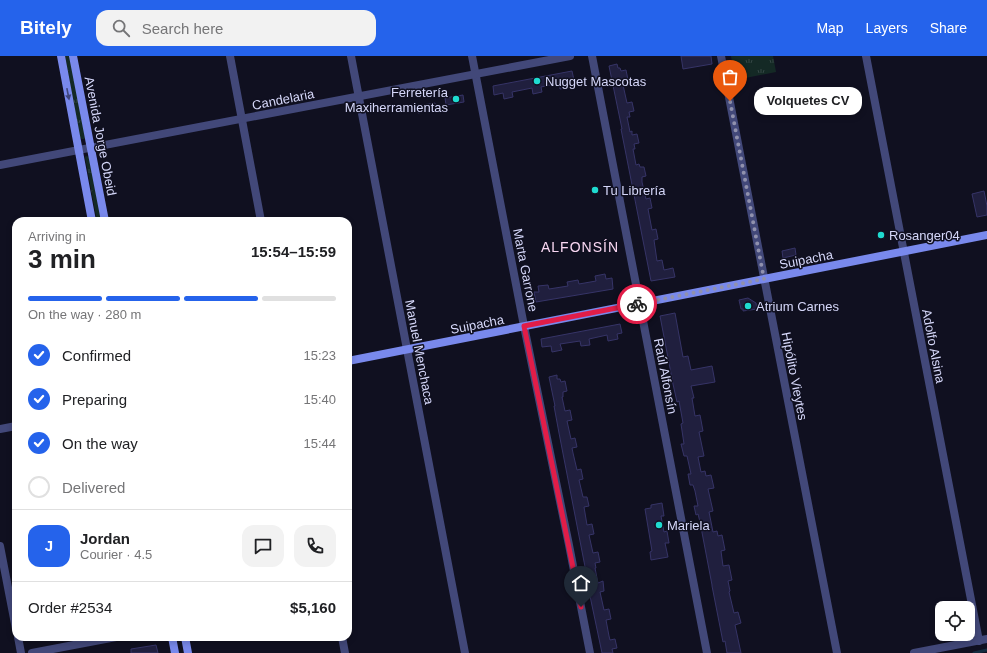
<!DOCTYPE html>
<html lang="en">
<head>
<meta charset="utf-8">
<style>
	body { margin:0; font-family:Helvetica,sans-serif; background:#f2f2f2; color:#202124; height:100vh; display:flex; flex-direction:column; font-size:15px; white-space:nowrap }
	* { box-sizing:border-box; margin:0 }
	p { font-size:13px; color:#757577 }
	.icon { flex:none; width:22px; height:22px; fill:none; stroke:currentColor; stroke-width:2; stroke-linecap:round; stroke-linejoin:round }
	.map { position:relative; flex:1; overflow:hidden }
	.sheet { position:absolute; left:12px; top:161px; width:340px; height:424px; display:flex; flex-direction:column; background:#fff; border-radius:12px; box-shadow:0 2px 6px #0003 }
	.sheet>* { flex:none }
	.tools { position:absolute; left:935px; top:545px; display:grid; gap:8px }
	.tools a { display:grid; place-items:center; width:40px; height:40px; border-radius:8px; background:#fff; box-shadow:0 2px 6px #0003; font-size:20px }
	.pin { position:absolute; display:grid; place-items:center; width:34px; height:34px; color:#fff; margin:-41px -17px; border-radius:50% 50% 50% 0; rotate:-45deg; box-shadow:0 0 4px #0007 }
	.pin .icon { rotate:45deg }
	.courier { position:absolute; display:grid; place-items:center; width:40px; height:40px; margin:-20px; border:3px solid #e11d48; border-radius:50%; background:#fff; color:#222; box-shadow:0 1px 5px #0007 }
	.bubble { position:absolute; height:28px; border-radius:12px; background:#fff; box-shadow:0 2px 6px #0003; font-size:13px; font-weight:700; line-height:28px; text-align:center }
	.headline em { font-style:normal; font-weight:700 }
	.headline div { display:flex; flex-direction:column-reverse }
	.headline { display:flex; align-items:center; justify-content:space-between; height:68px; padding:0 16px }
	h1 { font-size:26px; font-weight:700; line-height:30px }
	.bar { display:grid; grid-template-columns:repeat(4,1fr); gap:6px 4px; align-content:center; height:48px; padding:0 16px }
	.bar i { height:5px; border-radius:3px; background:#e0e0e0 }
	.bar .active { background:#2563eb }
	.bar p { grid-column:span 4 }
	.line { display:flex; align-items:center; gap:10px; padding:0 16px; border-top:1px solid #e0e0e0 }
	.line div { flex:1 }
	.round { display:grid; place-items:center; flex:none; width:42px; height:42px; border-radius:12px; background:#f2f2f2 }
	ol { padding:0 16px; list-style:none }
	li { display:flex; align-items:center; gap:12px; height:44px }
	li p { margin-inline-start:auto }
	li .icon { padding:4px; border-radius:50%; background:#2563eb; color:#fff; stroke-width:4 }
	li:last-child { color:#757577 }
	li i { width:22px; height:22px; border:2px solid #e0e0e0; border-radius:50% }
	header { display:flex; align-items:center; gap:24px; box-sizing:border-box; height:56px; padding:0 20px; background:#2563eb; color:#fff }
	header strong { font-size:19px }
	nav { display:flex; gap:22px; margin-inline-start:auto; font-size:14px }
	.search { width:280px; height:36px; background:#f2f2f2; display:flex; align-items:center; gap:10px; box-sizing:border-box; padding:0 14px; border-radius:12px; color:#757577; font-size:15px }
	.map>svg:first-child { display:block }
	.grass { fill:url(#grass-tufts) }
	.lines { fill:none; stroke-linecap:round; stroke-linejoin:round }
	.stream { stroke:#142c40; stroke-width:3 }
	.building { fill:#201f3e; stroke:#363467 }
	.street { stroke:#424879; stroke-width:8 }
	.secondary { stroke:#7989ec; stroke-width:8 }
	.oneway { fill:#3f467c }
	.done { stroke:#9091ad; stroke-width:4; stroke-dasharray:0 7.2 }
	.route { stroke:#e11d48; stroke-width:5 }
	.poi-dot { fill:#1fdbd0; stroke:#101020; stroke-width:1.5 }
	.labels { text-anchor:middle; stroke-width:3; stroke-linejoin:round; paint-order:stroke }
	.poi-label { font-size:13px; fill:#d5d7f9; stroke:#101020; text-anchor:start }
	.street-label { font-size:13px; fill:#d5d7f9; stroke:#101020 }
	.neighbourhood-label { font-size:14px; letter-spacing:1px; fill:#f9d7f2; stroke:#101020 }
</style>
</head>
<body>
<header>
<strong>Bitely</strong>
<div class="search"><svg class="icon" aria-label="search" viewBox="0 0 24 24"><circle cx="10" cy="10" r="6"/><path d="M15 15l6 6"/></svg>Search here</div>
<nav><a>Map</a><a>Layers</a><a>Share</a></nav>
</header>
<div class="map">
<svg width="987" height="597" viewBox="0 0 987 597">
	<defs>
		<pattern id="grass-tufts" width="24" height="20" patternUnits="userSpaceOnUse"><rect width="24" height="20" fill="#142925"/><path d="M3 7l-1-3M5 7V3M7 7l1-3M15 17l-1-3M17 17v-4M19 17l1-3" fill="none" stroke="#354745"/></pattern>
	</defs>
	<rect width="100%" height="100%" fill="#101020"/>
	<!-- grass -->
	<g class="grass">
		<path d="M 65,0 L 70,0 L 85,82 L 84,83 L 82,83 L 80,82 Z"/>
		<path d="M 731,0 L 773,0 L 776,16 L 735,24 Z"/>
		<path d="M 86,100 L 89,101 L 101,165 L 97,165 L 85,101 Z"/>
	</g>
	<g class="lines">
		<!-- stream -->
		<path class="stream" d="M 974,597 L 987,594"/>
	</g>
	<!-- building -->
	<g class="building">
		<path d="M 681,0 L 711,0 L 712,8 L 683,13 Z"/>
		<path d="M 617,8 L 618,12 L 620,12 L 621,15 L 626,14 L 628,24 L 623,25 L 623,29 L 627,47 L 632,46 L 634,55 L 629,56 L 630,61 L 627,61 L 630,76 L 632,75 L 632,79 L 637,78 L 639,87 L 634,88 L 635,93 L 633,93 L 636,109 L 639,108 L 640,111 L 644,111 L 646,120 L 642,121 L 642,126 L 646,143 L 650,142 L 652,152 L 648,153 L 652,174 L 656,173 L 658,183 L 654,184 L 657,205 L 662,204 L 664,214 L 673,212 L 675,221 L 651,225 L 621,73 L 622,73 L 609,10 Z"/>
		<path d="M 572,15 L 574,24 L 569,25 L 570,31 L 560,33 L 559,27 L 541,31 L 542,36 L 533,38 L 532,32 L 512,36 L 513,41 L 504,43 L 503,37 L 494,39 L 493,30 Z"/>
		<path d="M 463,39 L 464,46 L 446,49 L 445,42 Z"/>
		<path d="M 435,47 L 436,54 L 418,57 L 416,50 Z"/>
		<path d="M 984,135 L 987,150 L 987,159 L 977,161 L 972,138 Z"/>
		<path d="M 795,192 L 796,199 L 783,202 L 782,195 Z"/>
		<path d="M 605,218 L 606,223 L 612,222 L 613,233 L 536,246 L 534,236 L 539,236 L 538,230 L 548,229 L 549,233 L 568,230 L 567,226 L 578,224 L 579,228 L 596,225 L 595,220 Z"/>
		<path d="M 748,242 L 756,247 L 757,253 L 743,255 L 743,253 L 741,253 L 739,244 Z"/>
		<path d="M 675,257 L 683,301 L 688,300 L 691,314 L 712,310 L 715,326 L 691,330 L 694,342 L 692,342 L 695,360 L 700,359 L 703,375 L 699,376 L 704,400 L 698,401 L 701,416 L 705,415 L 706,420 L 711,419 L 714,432 L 708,433 L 713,455 L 709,456 L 713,476 L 717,475 L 718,480 L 722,479 L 725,494 L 721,495 L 723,510 L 729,509 L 732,524 L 728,525 L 730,535 L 729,536 L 734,557 L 738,556 L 741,567 L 735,569 L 741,597 L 727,597 L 725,585 L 723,586 L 712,530 L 712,529 L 700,466 L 698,458 L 696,459 L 694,450 L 698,450 L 695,435 L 693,429 L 690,429 L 688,418 L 691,418 L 687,400 L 684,400 L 681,388 L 684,388 L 681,368 L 683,367 L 679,345 L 677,346 L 673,328 L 660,260 Z"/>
		<path d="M 620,268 L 622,277 L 617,278 L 618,283 L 608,285 L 607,279 L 589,283 L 590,289 L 581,290 L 580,285 L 560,288 L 562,294 L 552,296 L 551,290 L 542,291 L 541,283 Z"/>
		<path d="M 557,319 L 557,323 L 560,323 L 561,326 L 565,325 L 567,335 L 563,336 L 563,341 L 562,341 L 565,355 L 570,354 L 572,364 L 567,365 L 571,383 L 575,382 L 577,391 L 572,392 L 573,397 L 577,414 L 581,413 L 583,423 L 579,424 L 583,441 L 587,441 L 589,450 L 584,451 L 587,469 L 592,468 L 594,478 L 589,479 L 593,497 L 598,496 L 600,506 L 595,507 L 596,512 L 595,512 L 598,527 L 603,525 L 604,535 L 600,536 L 604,554 L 609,553 L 611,563 L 606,564 L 609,580 L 610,584 L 615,583 L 617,592 L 612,593 L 613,597 L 602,597 L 586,521 L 587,521 L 559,377 L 554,350 L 555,350 L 549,321 Z"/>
		<path d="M 662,447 L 664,460 L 661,460 L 664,476 L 667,475 L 669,487 L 665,487 L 668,501 L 651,504 L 650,496 L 652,495 L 645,453 L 651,452 L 651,449 Z"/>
		<path d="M 156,589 L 158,597 L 131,597 L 131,593 Z"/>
	</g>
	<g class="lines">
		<!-- street -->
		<g class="street">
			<path d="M 230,0 L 261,165"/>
			<path d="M 351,0 L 465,597"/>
			<path d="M 472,0 L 524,270 L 569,489 L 590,597"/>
			<path d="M 592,0 L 707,597"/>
			<path d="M 721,0 L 837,597"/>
			<path d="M 866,0 L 979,585"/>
			<path d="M 0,109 L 570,0"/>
			<path d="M 0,373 L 16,370"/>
			<path d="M 0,490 L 16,573"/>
			<path d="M 18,581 L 21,597"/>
			<path d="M 342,581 L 345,597"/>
			<path d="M 32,597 L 116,581"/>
			<path d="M 914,597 L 987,583"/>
		</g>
		<!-- secondary -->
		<g class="secondary">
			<path d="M 61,0 L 92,165"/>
			<path d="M 73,0 L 105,165"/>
			<path d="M 348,305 L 987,179"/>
			<path d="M 172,581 L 175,597"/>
			<path d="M 185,581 L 188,597"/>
		</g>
	</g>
	<!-- one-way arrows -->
	<defs><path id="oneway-solid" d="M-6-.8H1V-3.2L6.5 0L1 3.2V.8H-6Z"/></defs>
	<use class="oneway" href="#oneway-solid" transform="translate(68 38) rotate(79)"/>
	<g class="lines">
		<!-- done -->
		<path class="done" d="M 637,248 L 764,223 L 730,45"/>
		<!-- route -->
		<path class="route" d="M 581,551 L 524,270 L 637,248"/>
	</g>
	<!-- markers -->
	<g class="poi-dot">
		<circle cx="537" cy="25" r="4"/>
		<circle cx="456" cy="43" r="4"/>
		<circle cx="595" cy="134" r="4"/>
		<circle cx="881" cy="179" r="4"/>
		<circle cx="748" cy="250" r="4"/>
		<circle cx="659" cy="469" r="4"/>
	</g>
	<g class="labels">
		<!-- poi labels -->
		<g class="poi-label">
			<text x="545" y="30">Nugget Mascotas</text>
			<text x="448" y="41" text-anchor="end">Ferretería<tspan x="448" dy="15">Maxiherramientas</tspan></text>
			<text x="603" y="139">Tu Librería</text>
			<text x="889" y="184">Rosanger04</text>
			<text x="756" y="255">Atrium Carnes</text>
			<text x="667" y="474">Mariela</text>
		</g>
		<!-- street labels -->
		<g class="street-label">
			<text transform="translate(283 43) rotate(-11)" y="5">Candelaria</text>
			<text transform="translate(101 80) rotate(79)" y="5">Avenida Jorge Obeid</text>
			<text transform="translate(806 203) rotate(-11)" y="5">Suipacha</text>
			<text transform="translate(526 214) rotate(79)" y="5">Marta Garrone</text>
			<text transform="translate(477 268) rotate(-11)" y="5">Suipacha</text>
			<text transform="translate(934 290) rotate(79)" y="5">Adolfo Alsina</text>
			<text transform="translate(420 296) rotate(79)" y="5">Manuel Menchaca</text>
			<text transform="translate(666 320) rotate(79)" y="5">Raúl Alfonsín</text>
			<text transform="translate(795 320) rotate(79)" y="5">Hipólito Vieytes</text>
		</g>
		<!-- neighbourhood labels -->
		<g class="neighbourhood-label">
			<text x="580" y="196">ALFONSÍN</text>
		</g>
	</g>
</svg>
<div class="tools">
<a><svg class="icon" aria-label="locate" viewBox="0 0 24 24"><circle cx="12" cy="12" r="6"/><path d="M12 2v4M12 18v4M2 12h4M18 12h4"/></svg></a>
</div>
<div class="pin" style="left:730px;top:45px;background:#ea580c"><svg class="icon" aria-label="bag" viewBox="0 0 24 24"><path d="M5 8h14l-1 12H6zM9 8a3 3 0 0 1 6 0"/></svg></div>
<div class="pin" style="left:581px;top:551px;background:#1f2937"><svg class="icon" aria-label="home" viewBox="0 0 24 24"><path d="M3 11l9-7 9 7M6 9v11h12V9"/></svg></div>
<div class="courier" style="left:637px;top:248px"><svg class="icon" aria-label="bike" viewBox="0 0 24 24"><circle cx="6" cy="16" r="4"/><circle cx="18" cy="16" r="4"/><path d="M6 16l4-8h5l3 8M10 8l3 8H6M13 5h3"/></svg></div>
<div class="bubble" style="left:754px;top:31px;width:108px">Volquetes CV</div>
<section class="sheet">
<div class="headline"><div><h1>3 min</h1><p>Arriving in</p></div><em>15:54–15:59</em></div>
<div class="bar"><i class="active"></i><i class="active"></i><i class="active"></i><i></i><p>On the way · 280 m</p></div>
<ol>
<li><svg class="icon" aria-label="check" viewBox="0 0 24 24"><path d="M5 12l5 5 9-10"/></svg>Confirmed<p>15:23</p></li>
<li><svg class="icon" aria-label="check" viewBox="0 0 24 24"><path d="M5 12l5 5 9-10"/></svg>Preparing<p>15:40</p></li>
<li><svg class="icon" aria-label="check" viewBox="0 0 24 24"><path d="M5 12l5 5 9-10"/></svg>On the way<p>15:44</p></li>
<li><i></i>Delivered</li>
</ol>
<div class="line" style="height:72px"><b class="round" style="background:#2563eb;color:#fff">J</b><div><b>Jordan</b><p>Courier · 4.5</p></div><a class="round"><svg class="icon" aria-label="chat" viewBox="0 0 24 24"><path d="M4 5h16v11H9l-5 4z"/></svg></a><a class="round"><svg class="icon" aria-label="phone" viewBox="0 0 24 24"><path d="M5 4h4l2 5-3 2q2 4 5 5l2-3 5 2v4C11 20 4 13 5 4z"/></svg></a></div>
<div class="line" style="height:52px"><div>Order #2534</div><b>$5,160</b></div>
</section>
</div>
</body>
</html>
